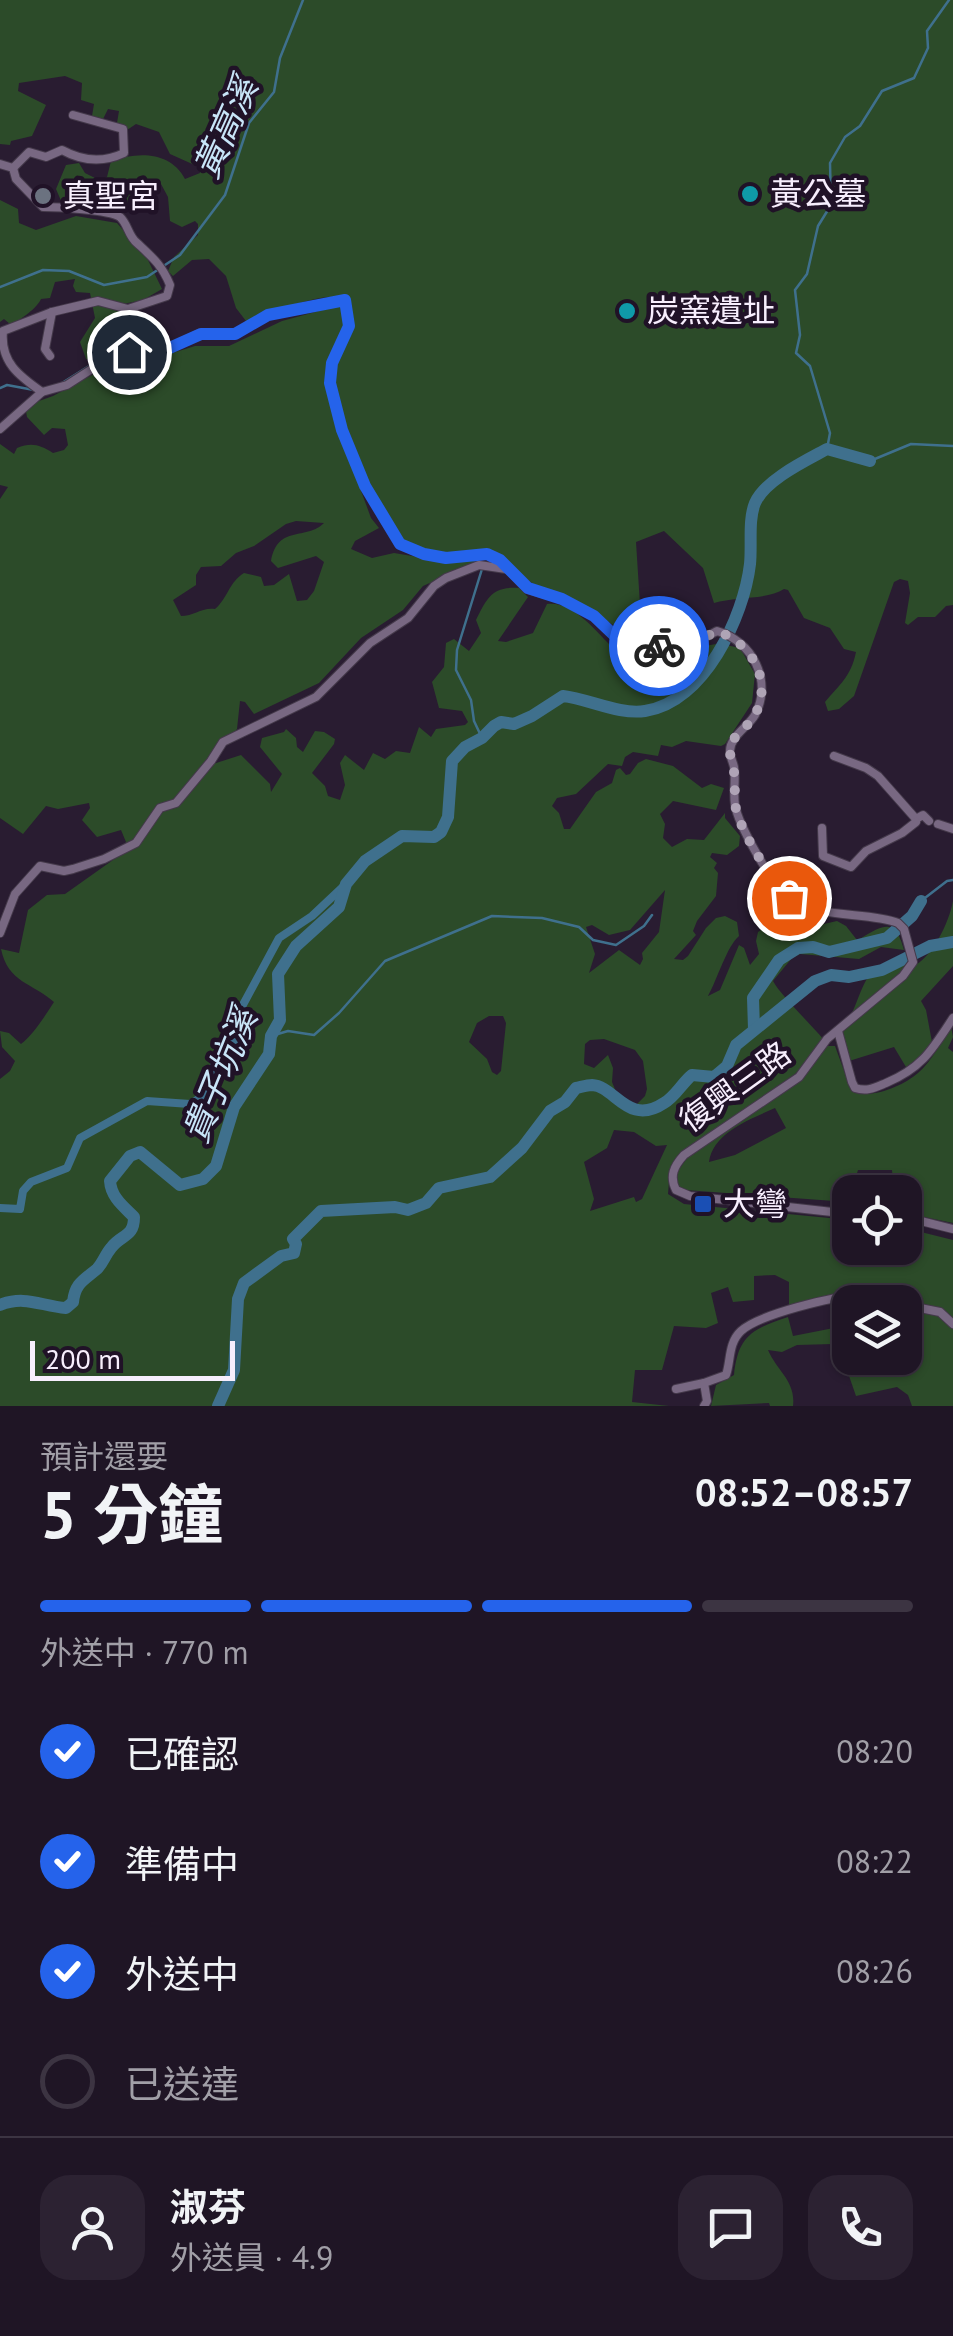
<!DOCTYPE html>
<html lang="zh-TW">
<head>
<meta charset="utf-8">
<style>
	body { margin:0; font-family:"PT Sans","Noto Sans TC",sans-serif; background:#2c2232; color:#f1f3f6; height:100vh; display:flex; flex-direction:column; font-size:38px; white-space:nowrap }
	* { box-sizing:border-box; margin:0 }
	p { font-size:32px; color:#a19fa7 }
	.icon { flex:none; width:55px; height:55px; fill:none; stroke:currentColor; stroke-width:2; stroke-linecap:round; stroke-linejoin:round }
	.map { position:relative; height:1406px; overflow:hidden }
	.drawer { display:flex; flex-direction:column; background:#1f1525; flex:1 }
	.drawer>* { flex:none }
	.controls { position:absolute; left:832px; top:1175px; display:grid; gap:20px }
	.controls a { display:grid; place-items:center; width:90px; height:90px; border-radius:20px; background:#1f1525; box-shadow:0 2px 8px #0004,0 0 0 2px #3c3442; font-size:50px }
	.scale { position:absolute; left:30px; bottom:25px; width:205px; box-sizing:border-box; padding-left:10px; border:5px solid #f7eefd; border-top:0; font-size:28px; line-height:35px; white-space:nowrap; color:#f7eefd; -webkit-text-stroke:8px #201227; paint-order:stroke }
	.pin { position:absolute; display:grid; place-items:center; width:85px; height:85px; color:#fff; margin:-42px; border:5px solid #fff; border-radius:50%; box-shadow:0 2px 10px #0007 }
	.courier { position:absolute; display:grid; place-items:center; width:100px; height:100px; margin:-50px; border:8px solid #2563eb; border-radius:50%; background:#fff; color:#222; box-shadow:0 2px 12px #0007 }
	.summary em { font-style:normal; font-weight:700 }
	.summary div { display:flex; flex-direction:column-reverse }
	.summary { display:flex; align-items:center; justify-content:space-between; height:170px; padding:0 40px }
	h1 { font-size:65px; font-weight:700; line-height:75px }
	.bar { display:grid; grid-template-columns:repeat(4,1fr); gap:15px 10px; align-content:center; height:120px; padding:0 40px }
	.bar i { height:12px; border-radius:8px; background:#3c3442 }
	.bar .active { background:#2563eb }
	.bar p { grid-column:span 4 }
	.line { display:flex; align-items:center; gap:25px; padding:0 40px; border-top:2px solid #3c3442 }
	.line div { flex:1 }
	.round { display:grid; place-items:center; flex:none; width:105px; height:105px; border-radius:30px; background:#2c2232 }
	ol { padding:0 40px; list-style:none }
	li { display:flex; align-items:center; gap:30px; height:110px }
	li p { margin-inline-start:auto }
	li .icon { padding:10px; border-radius:50%; background:#2563eb; color:#fff; stroke-width:4 }
	li:last-child { color:#a19fa7 }
	li i { width:55px; height:55px; border:5px solid #3c3442; border-radius:50% }
	.map>svg:first-child { display:block }
	.green { fill:#2c4b29; fill-rule:evenodd }
	.lines { fill:none; stroke-linecap:round; stroke-linejoin:round }
	.stream { stroke:#3f708d; stroke-width:2.5 }
	.canal { stroke:#3f708d; stroke-width:8 }
	.river { stroke:#3f708d; stroke-width:12 }
	.street-casing { stroke:#44394a; stroke-width:10 }
	.street { stroke:#786882; stroke-width:8 }
	.done { stroke:#afa4b6; stroke-width:10; stroke-dasharray:0 18 }
	.route { stroke:#2563eb; stroke-width:12 }
	.culture-dot { fill:#0f9aa8; stroke:#201227; stroke-width:4 }
	.worship-dot { fill:#6b7280; stroke:#201227; stroke-width:4 }
	.transit-dot { fill:#1a4fb4; stroke:#201227; stroke-width:4 }
	.labels { text-anchor:middle; stroke-width:9; stroke-linejoin:round; paint-order:stroke }
	.poi-label { font-size:32px; fill:#f7eefd; stroke:#201227; text-anchor:start }
	.street-label { font-size:32px; fill:#f7eefd; stroke:#201227 }
	.water-label { font-size:35px; font-style:italic; fill:#c8e5f8; stroke:#201227 }
</style>
</head>
<body>
<div class="map">
<svg width="953" height="1406" viewBox="0 0 953 1406">
	<rect width="100%" height="100%" fill="#291c31"/>
	<!-- green -->
	<g class="green">
		<path d="M 0,0 L 953,0 L 953,605 L 946,606 L 935,617 L 918,617 L 908,625 L 905,623 L 910,593 L 908,581 L 900,579 L 894,582 L 854,696 L 839,709 L 828,711 L 825,702 C 839,685 851,677 856,652 L 844,649 L 830,628 L 804,618 L 788,590 L 784,589 C 768,600 736,596 714,603 L 703,568 L 664,531 L 636,542 L 642,636 L 620,629 L 563,594 L 536,586 L 490,551 C 463,552 432,559 407,544 C 383,530 333,407 334,378 C 334,348 360,328 346,298 C 321,291 271,313 246,321 L 236,308 L 226,276 L 209,259 L 192,260 L 173,276 L 168,271 L 174,257 L 198,235 L 198,224 L 195,221 L 182,227 L 170,221 L 168,197 L 161,184 L 150,186 C 129,218 95,212 62,203 L 56,189 L 66,165 L 79,163 L 85,173 L 99,180 L 107,177 L 111,161 C 138,152 170,151 185,179 L 200,173 L 199,167 L 170,154 L 159,132 L 136,124 L 127,130 L 117,123 L 119,111 L 108,109 L 103,119 L 92,116 L 94,104 L 81,100 L 82,83 L 65,76 L 19,83 L 18,91 L 46,105 L 32,136 L 11,141 L 10,145 L 0,144 Z"/>
		<path d="M 0,200 L 18,209 L 19,223 L 36,230 L 76,216 L 117,223 L 147,258 L 162,289 L 143,300 L 123,304 C 122,318 132,333 143,342 C 132,352 125,348 113,348 L 96,361 L 86,359 L 80,342 L 95,318 L 90,293 L 76,292 L 73,286 L 75,279 L 55,282 L 50,298 L 41,299 C 38,307 19,322 10,324 L 4,319 L 0,322 Z"/>
		<path d="M 341,305 L 344,306 L 347,325 L 338,337 L 329,364 L 345,447 L 371,518 L 379,528 L 355,541 L 351,549 L 372,558 L 394,553 L 424,558 L 477,558 L 477,562 L 423,586 L 403,610 L 361,638 L 319,683 L 254,714 L 245,702 L 240,701 L 237,729 L 210,765 L 241,755 L 270,784 L 271,792 L 282,774 L 260,747 L 262,738 L 284,732 L 286,729 L 296,738 L 297,747 L 303,752 L 315,731 L 324,732 L 335,739 L 334,744 L 312,773 L 325,786 L 328,796 L 340,800 L 345,785 L 340,763 L 345,755 L 364,770 L 373,753 L 385,759 L 396,751 L 410,753 L 419,727 L 431,737 L 436,729 L 465,725 L 468,722 L 462,711 L 439,708 L 432,682 L 444,667 L 446,643 L 454,639 L 469,651 L 481,633 L 476,620 C 487,598 492,586 519,588 L 528,597 L 498,641 L 506,642 L 533,633 L 547,604 C 574,601 596,632 614,649 L 623,650 L 626,656 L 616,668 L 620,676 L 624,676 L 633,656 L 644,647 L 654,655 L 681,653 L 684,656 L 699,647 L 722,643 L 680,692 L 693,683 L 726,645 L 740,648 L 755,674 L 752,703 L 725,744 L 721,746 L 686,741 L 672,747 L 661,745 L 658,756 L 633,752 L 625,757 L 622,766 L 608,764 L 576,794 L 557,798 L 552,806 L 559,813 L 564,829 L 570,829 L 596,792 L 612,783 L 616,770 L 620,768 L 626,775 L 630,774 L 638,763 L 646,759 L 673,766 L 702,788 L 711,784 L 724,788 L 716,810 L 673,801 L 660,814 L 665,824 L 663,838 L 672,847 L 687,839 L 704,840 L 725,813 L 725,818 L 740,836 L 739,846 L 727,855 L 712,853 L 710,857 L 717,863 L 714,868 L 718,873 L 716,896 L 697,921 L 693,931 L 696,935 L 674,959 L 683,960 L 688,956 L 706,928 L 716,918 L 725,916 L 737,922 L 739,936 C 727,946 717,980 708,996 L 720,990 L 739,945 L 744,948 L 750,965 L 759,954 L 756,941 L 758,932 L 780,917 L 777,916 L 789,916 L 796,910 L 809,916 L 803,929 L 804,934 L 815,926 L 837,921 L 846,926 L 857,940 C 875,932 894,910 904,950 L 881,947 L 859,959 L 800,954 L 792,958 L 773,981 C 782,997 810,1023 824,1040 L 795,1074 L 685,1150 L 670,1170 L 668,1194 L 684,1204 L 850,1220 L 850,1248 L 905,1248 L 905,1228 L 953,1240 L 953,1406 L 912,1406 L 908,1395 L 897,1387 L 856,1396 L 848,1373 L 853,1368 L 861,1369 L 874,1358 L 905,1358 L 905,1302 L 850,1302 L 850,1332 L 833,1344 L 797,1345 L 782,1352 L 768,1350 C 777,1371 796,1381 793,1406 L 770,1406 L 769,1403 L 711,1406 L 716,1385 L 734,1375 C 738,1336 752,1329 788,1317 L 793,1336 L 839,1327 L 833,1297 L 789,1307 L 789,1282 L 775,1275 L 754,1276 L 754,1300 L 733,1302 L 728,1287 L 711,1293 L 718,1323 L 706,1328 L 674,1326 L 662,1370 L 635,1370 L 632,1402 L 669,1406 L 0,1406 L 0,1079 L 10,1071 L 15,1061 L 2,1047 L 0,1031 L 9,1033 L 21,1044 C 33,1035 45,1016 54,1002 C 33,983 8,983 1,949 L 19,953 L 28,910 L 47,895 L 65,894 L 120,855 L 126,842 L 121,830 L 97,837 L 82,820 L 90,808 L 89,803 L 58,809 L 46,806 L 23,834 L 0,818 L 0,499 L 8,487 L 0,485 L 0,444 L 14,454 L 17,448 C 32,442 40,445 53,453 L 64,450 L 68,445 L 65,429 L 52,428 L 44,435 L 27,417 L 25,406 L 53,396 L 122,359 L 166,355 L 195,346 L 229,346 L 282,321 ZM 296,521 L 324,523 C 306,541 278,524 271,561 L 278,568 L 316,556 L 324,562 L 314,591 L 307,600 L 297,601 L 289,574 L 274,585 L 264,586 L 261,577 L 244,573 C 229,582 228,598 215,609 C 202,607 194,616 181,616 L 173,600 L 196,585 L 196,575 L 201,567 L 221,566 L 236,553 L 254,546 L 286,524 ZM 665,890 L 659,932 L 642,953 L 643,959 L 640,965 L 619,950 L 589,973 L 595,954 L 586,927 L 592,925 L 609,935 L 630,930 ZM 489,1016 L 503,1016 L 506,1023 L 501,1071 L 497,1075 L 492,1072 L 487,1059 L 469,1042 L 477,1023 ZM 604,1039 L 635,1050 L 643,1061 L 647,1089 L 645,1096 L 630,1111 L 623,1109 L 612,1082 L 613,1068 L 608,1055 L 594,1068 L 584,1064 L 585,1044 L 590,1040 ZM 614,1130 L 634,1132 L 656,1146 L 667,1145 L 642,1199 L 636,1202 L 634,1197 L 590,1211 L 594,1199 L 584,1162 L 607,1148 Z"/>
		<path d="M 953,901 L 953,966 L 921,1001 L 926,1010 L 932,1042 L 919,1060 L 906,1067 L 894,1047 L 849,1061 L 842,1030 C 866,1000 856,959 908,962 L 912,967 C 932,958 949,923 953,901 Z"/>
		<path d="M 951,1026 L 953,1037 L 948,1048 L 953,1052 L 953,1223 L 905,1213 L 905,1192 L 894,1192 L 892,1170 L 858,1170 L 848,1202 L 685,1190 L 678,1186 L 675,1175 L 687,1158 L 801,1079 L 825,1046 L 835,1046 L 851,1090 C 869,1101 903,1086 918,1073 C 932,1061 942,1041 951,1026 ZM 775,1108 L 786,1128 L 735,1155 L 709,1162 C 713,1132 751,1119 775,1108 Z"/>
	</g>
	<g class="lines">
		<!-- stream -->
		<g class="stream">
			<path d="M 0,287 L 43,270 L 69,271 L 104,285 L 147,277 L 180,255 L 225,195 L 249,123 L 274,92 L 280,58 L 303,0"/>
			<path d="M 109,356 L 125,348 L 161,345"/>
			<path d="M 62,383 L 89,366"/>
			<path d="M 0,388 L 7,385 L 34,390"/>
			<path d="M 827,449 L 830,433 L 810,366 L 796,353 L 800,335 L 795,290 L 807,274 L 818,226 L 831,205 L 830,163 L 845,137 L 860,126 L 882,91 L 914,78 L 928,48 L 927,31 L 949,0"/>
			<path d="M 870,461 L 911,444 L 953,446"/>
			<path d="M 482,738 L 474,721 L 471,700 L 456,670 L 457,650 L 482,569"/>
			<path d="M 921,901 L 947,881 L 953,880"/>
			<path d="M 271,1036 L 288,1031 L 314,1035 L 339,1013 L 385,961 L 492,916 L 542,918 L 579,927 L 593,940 L 616,945 L 644,926 L 652,915"/>
		</g>
		<!-- canal -->
		<path class="canal" d="M 0,1208 L 20,1209 L 23,1191 L 31,1182 L 67,1168 L 80,1138 L 147,1101 L 190,1104 L 202,1097 C 214,1072 210,1057 238,1040 L 238,1014 L 279,938 L 312,916 L 346,884"/>
		<!-- river -->
		<g class="river">
			<path d="M 754,1029 L 753,998 L 779,960 L 798,948 L 813,947 L 829,952 L 887,938 L 912,916 L 921,901"/>
			<path d="M 0,1305 C 25,1295 41,1306 66,1308 L 73,1302 C 75,1283 84,1280 97,1269 C 103,1263 105,1255 111,1248 C 121,1234 134,1238 134,1217 C 123,1206 111,1197 110,1181 L 130,1156 L 140,1152 L 180,1185 L 203,1179 L 216,1166 L 234,1107 L 269,1054 L 271,1036 L 280,1020 L 278,974 L 296,946 L 339,907 L 346,884 L 365,861 L 402,836 L 434,837 L 441,832 L 448,817 L 452,761 L 465,747 L 482,738 L 494,726 L 501,722 L 514,724 L 532,716 L 563,696 C 589,699 619,715 645,711 C 704,703 744,616 750,564 C 752,545 748,520 755,503 C 765,480 805,461 827,449 L 870,461"/>
			<path d="M 218,1406 L 234,1370 L 238,1299 L 244,1283 L 281,1256 L 294,1253 L 296,1244 L 293,1239 L 321,1211 L 395,1207 L 408,1210 L 426,1203 L 439,1188 L 490,1177 L 522,1148 L 550,1111 L 565,1102 L 576,1088 C 581,1087 587,1085 592,1085 C 615,1086 628,1127 664,1103 C 675,1097 682,1083 692,1075 L 714,1077 L 727,1066 L 736,1045 L 815,981 L 831,975 L 849,977 L 882,970 L 930,946 L 953,942"/>
		</g>
		<!-- street casing -->
		<g class="street-casing">
			<g id="street">
				<path d="M 0,164 L 13,168 L 16,179 L 43,207 C 57,207 109,210 120,217 C 128,224 128,236 137,243 C 152,257 162,265 170,285 L 167,296 L 128,309 L 98,301 L 52,312 L 3,331 C 0,362 19,376 42,392"/>
				<path d="M 13,168 L 29,152 L 46,157 L 62,150 C 82,161 103,163 124,153 L 123,129 L 73,115"/>
				<path d="M 50,356 L 45,349 L 52,312"/>
				<path d="M 0,429 L 42,392 L 67,385 L 98,365 L 129,352 L 165,350 L 201,333 L 235,334 L 268,315 L 345,300 L 349,326 L 332,363 L 330,383 L 342,430 L 365,486 L 400,544 L 424,555 L 446,558 L 487,554 L 501,561 L 527,589 L 562,599 L 594,616 L 616,637 L 687,647 L 717,631 C 752,641 773,680 755,715 C 748,727 729,737 730,752 C 730,757 733,762 734,767 C 736,779 733,792 735,805 C 738,824 772,885 788,897 C 818,920 867,911 898,923 L 904,929 L 913,962 L 903,976 L 827,1039 L 799,1077 L 684,1155 C 674,1166 669,1176 676,1190 L 690,1196 L 850,1214"/>
				<path d="M 834,756 L 866,768 L 878,776 L 916,819 L 923,815 L 929,821"/>
				<path d="M 938,824 L 953,829"/>
				<path d="M 822,828 L 823,856 L 851,867 L 866,851 L 902,833 L 916,822"/>
				<path d="M 0,933 L 15,894 L 40,866 L 64,871 L 73,869 L 104,859 L 136,843 L 160,808 L 176,803 L 211,761 L 223,742 L 316,697 L 370,643 L 408,618 L 434,586 L 446,578 L 479,565 L 506,569"/>
				<path d="M 838,1031 L 852,1082 L 855,1088 C 867,1092 874,1088 886,1083 C 922,1068 932,1050 953,1018"/>
				<path d="M 905,1217 L 953,1229"/>
				<path d="M 905,1305 L 940,1312 L 953,1324"/>
				<path d="M 676,1389 L 704,1383"/>
				<path d="M 704,1406 L 707,1401 L 704,1383 L 726,1375 C 731,1361 728,1343 741,1331 C 758,1315 835,1295 860,1296 C 870,1296 881,1301 891,1302"/>
			</g>
		</g>
		<!-- street -->
		<use href="#street" class="street"/>
	</g>
	<g class="lines">
		<!-- done -->
		<path class="done" d="M 659,646 L 687,648 L 716,631 C 752,642 775,683 753,718 C 747,728 731,736 730,749 C 729,756 734,764 734,772 C 736,782 734,793 735,803 C 738,830 771,878 789,898"/>
		<!-- route -->
		<path class="route" d="M 129,352 L 165,350 L 201,334 L 235,334 L 268,315 L 345,300 L 349,326 L 332,363 L 330,383 L 342,430 L 365,486 L 400,544 L 424,554 L 446,558 L 487,554 L 500,560 L 528,588 L 562,599 L 594,616 L 616,637 L 659,646"/>
	</g>
	<!-- markers -->
	<g class="culture-dot">
		<circle cx="750" cy="194" r="10"/>
		<circle cx="627" cy="311" r="10"/>
	</g>
	<circle class="worship-dot" cx="43" cy="196" r="10"/>
	<rect class="transit-dot" x="693" y="1194" width="20" height="20" rx="5"/>
	<g class="labels">
		<!-- poi labels -->
		<g class="poi-label">
			<text x="770" y="205">黃公墓</text>
			<text x="63" y="207">真聖宮</text>
			<text x="647" y="322">炭窯遺址</text>
			<text x="723" y="1215">大彎</text>
		</g>
		<!-- street labels -->
		<g class="street-label">
			<text transform="translate(735 1087) rotate(-36)" y="11">復興三路</text>
		</g>
		<!-- water labels -->
		<g class="water-label">
			<text transform="translate(226 128) rotate(-66)" y="12">黃高溪</text>
			<text transform="translate(220 1076) rotate(-68)" y="12">貴子坑溪</text>
		</g>
	</g>
</svg>
<div class="controls">
<a><svg class="icon" aria-label="locate" viewBox="0 0 24 24"><circle cx="12" cy="12" r="6"/><path d="M12 2v4M12 18v4M2 12h4M18 12h4"/></svg></a>
<a><svg class="icon" aria-label="layers" viewBox="0 0 24 24"><path d="M12 4l9 5-9 5-9-5zM3 14l9 5 9-5"/></svg></a>
</div>
<div class="scale">200 m</div>
<div class="pin" style="left:789px;top:898px;background:#ea580c"><svg class="icon" aria-label="bag" viewBox="0 0 24 24"><path d="M5 8h14l-1 12H6zM9 8a3 3 0 0 1 6 0"/></svg></div>
<div class="pin" style="left:129px;top:352px;background:#1f2937"><svg class="icon" aria-label="home" viewBox="0 0 24 24"><path d="M3 11l9-7 9 7M6 9v11h12V9"/></svg></div>
<div class="courier" style="left:659px;top:646px"><svg class="icon" aria-label="bike" viewBox="0 0 24 24"><circle cx="6" cy="16" r="4"/><circle cx="18" cy="16" r="4"/><path d="M6 16l4-8h5l3 8M10 8l3 8H6M13 5h3"/></svg></div>
</div>
<section class="drawer">
<div class="summary"><div><h1>5 分鐘</h1><p>預計還要</p></div><em>08:52–08:57</em></div>
<div class="bar"><i class="active"></i><i class="active"></i><i class="active"></i><i></i><p>外送中 · 770 m</p></div>
<ol>
<li><svg class="icon" aria-label="check" viewBox="0 0 24 24"><path d="M5 12l5 5 9-10"/></svg>已確認<p>08:20</p></li>
<li><svg class="icon" aria-label="check" viewBox="0 0 24 24"><path d="M5 12l5 5 9-10"/></svg>準備中<p>08:22</p></li>
<li><svg class="icon" aria-label="check" viewBox="0 0 24 24"><path d="M5 12l5 5 9-10"/></svg>外送中<p>08:26</p></li>
<li><i></i>已送達</li>
</ol>
<div class="line" style="height:180px"><a class="round"><svg class="icon" aria-label="person" viewBox="0 0 24 24"><circle cx="12" cy="8" r="4"/><path d="M4 21q1-7 8-7t8 7"/></svg></a><div><b>淑芬</b><p>外送員 · 4.9</p></div><a class="round"><svg class="icon" aria-label="chat" viewBox="0 0 24 24"><path d="M4 5h16v11H9l-5 4z"/></svg></a><a class="round"><svg class="icon" aria-label="phone" viewBox="0 0 24 24"><path d="M5 4h4l2 5-3 2q2 4 5 5l2-3 5 2v4C11 20 4 13 5 4z"/></svg></a></div>
</section>
</body>
</html>
